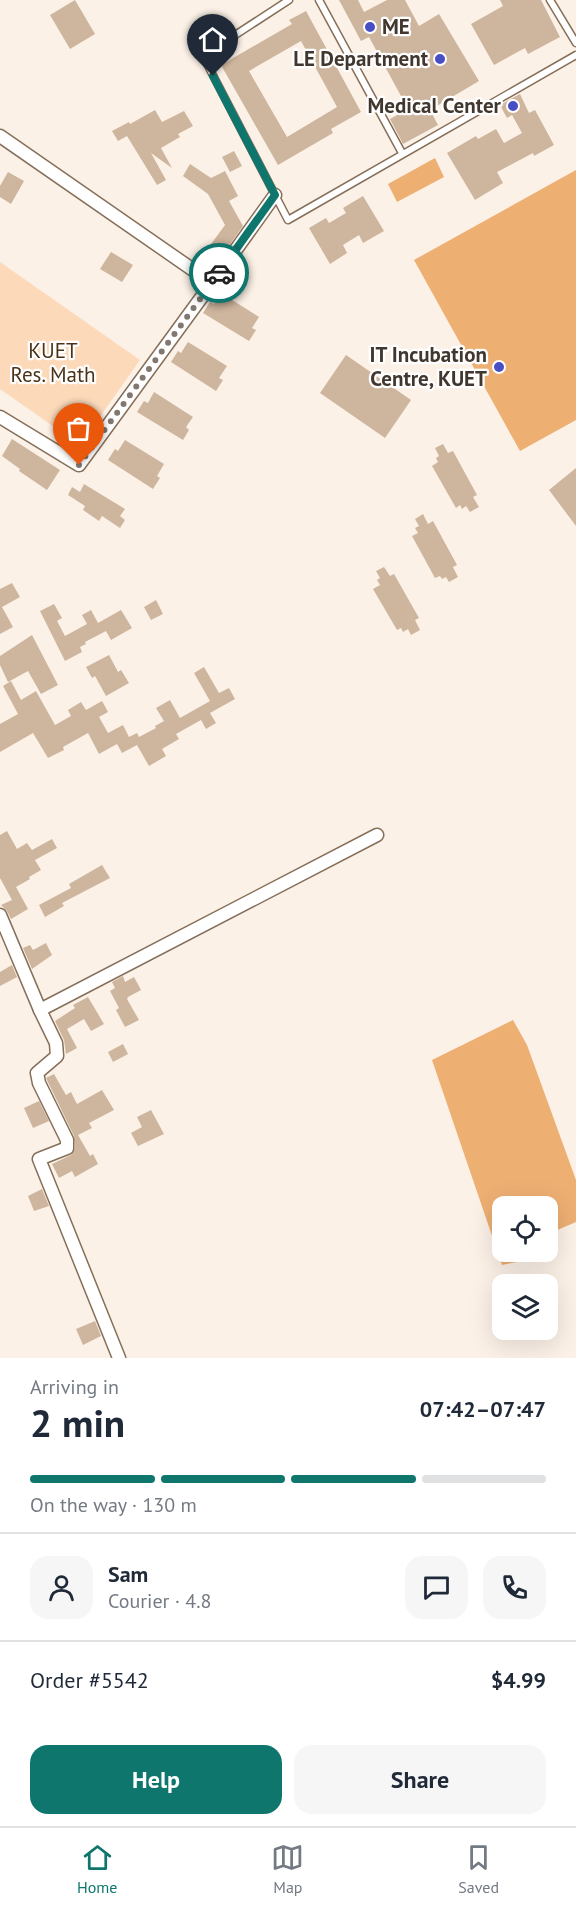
<!DOCTYPE html>
<html lang="en">
<head>
<meta charset="utf-8">
<style>
	body { margin:0; font-family:"PT Sans",sans-serif; background:#f6f6f7; color:#1f2937; height:100vh; display:flex; flex-direction:column; font-size:22px; white-space:nowrap }
	* { box-sizing:border-box; margin:0 }
	p { font-size:20px; color:#747a83 }
	.icon { flex:none; width:33px; height:33px; fill:none; stroke:currentColor; stroke-width:2; stroke-linecap:round; stroke-linejoin:round }
	.map { position:relative; height:1358px; overflow:hidden }
	.details { display:flex; flex-direction:column; background:#fff; flex:1 }
	.details>* { flex:none }
	.buttons { position:absolute; left:492px; top:1196px; display:grid; gap:12px }
	.buttons a { display:grid; place-items:center; width:66px; height:66px; border-radius:12px; background:#fff; box-shadow:0 6px 24px #0002; font-size:30px }
	.pin { position:absolute; display:grid; place-items:center; width:51px; height:51px; color:#fff; margin:-62px -26px; border-radius:50% 50% 50% 0; rotate:-45deg; box-shadow:0 0 6px #0007 }
	.pin .icon { rotate:45deg }
	.courier { position:absolute; display:grid; place-items:center; width:60px; height:60px; margin:-30px; border:4px solid #0f766e; border-radius:50%; background:#fff; color:#222; box-shadow:0 2px 8px #0007 }
	.head em { font-style:normal; font-weight:600 }
	.head div { display:flex; flex-direction:column-reverse }
	.head { display:flex; align-items:center; justify-content:space-between; height:102px; padding:0 30px }
	h1 { font-size:39px; font-weight:600; line-height:45px }
	.bar { display:grid; grid-template-columns:repeat(4,1fr); gap:9px 6px; align-content:center; height:72px; padding:0 30px }
	.bar i { height:8px; border-radius:4px; background:#e0e1e3 }
	.bar .on { background:#0f766e }
	.bar p { grid-column:span 4 }
	.line { display:flex; align-items:center; gap:15px; padding:0 30px; border-top:2px solid #e0e1e3 }
	.line div { flex:1 }
	.round { display:grid; place-items:center; flex:none; width:63px; height:63px; border-radius:18px; background:#f6f6f7 }
	.primary-button { display:flex; gap:12px; margin-top:auto; padding:12px 30px }
	.primary-button a { flex:1; height:69px; border-radius:18px; background:#0f766e; color:#fff; font-size:24px; font-weight:600; line-height:69px; text-align:center }
	.primary-button a+a { background:#f6f6f7; color:#1f2937 }
	.tab-bar { display:flex; justify-content:space-around; align-items:center; height:84px; border-top:2px solid #e0e1e3; background:#fff; font-size:16px; color:#747a83 }
	.tab-bar a { display:grid; justify-items:center; gap:3px }
	.tab-bar .on { color:#0f766e }
	.map>svg:first-child { display:block }
	.green { fill:#fcd9b9 }
	.water { fill:#eeaf73 }
	.building { fill:#ceb59e; fill-rule:evenodd }
	.lines { fill:none; stroke-linecap:round; stroke-linejoin:round }
	.service-casing { stroke:#866f59; stroke-width:9 }
	.minor-casing { stroke:#866f59; stroke-width:15 }
	.service { stroke:#fff; stroke-width:6 }
	.minor { stroke:#fff; stroke-width:12 }
	.done { stroke:#83786f; stroke-width:6; stroke-dasharray:0 10.8 }
	.route { stroke:#0f766e; stroke-width:8 }
	.poi-dot { fill:#484fc5; stroke:#fff; stroke-width:2 }
	.labels { text-anchor:middle; stroke-width:4.5; stroke-linejoin:round; paint-order:stroke }
	.poi-label { font-size:21px; font-weight:bold; fill:#42372e; stroke:#fff; text-anchor:end }
	.park-label { font-size:21px; fill:#4c3217; stroke:#fff }
</style>
</head>
<body>
<div class="map">
<svg width="576" height="1358" viewBox="0 0 576 1358">
	<rect width="100%" height="100%" fill="#fcf1e7"/>
	<!-- green -->
	<path class="green" d="M 0,262 L 140,360 L 80,445 L 0,389 Z"/>
	<!-- water -->
	<g class="water">
		<path d="M 435,158 L 444,177 L 397,202 L 388,184 Z"/>
		<path d="M 576,170 L 576,420 L 520,451 L 414,260 Z"/>
		<path d="M 513,1020 L 527,1045 L 576,1180 L 576,1222 L 548,1234 L 548,1206 L 502,1206 L 502,1251 L 538,1251 L 540,1257 L 502,1265 L 432,1060 Z"/>
	</g>
	<!-- building -->
	<g class="building">
		<path d="M 75,0 L 95,34 L 70,49 L 50,15 Z"/>
		<path d="M 339,0 L 358,0 L 364,12 L 387,0 L 405,0 L 419,26 L 439,14 L 479,81 L 430,110 L 438,125 L 403,144 L 390,119 L 408,109 L 369,37 L 361,41 Z"/>
		<path d="M 500,0 L 541,0 L 560,37 L 528,54 L 525,48 L 494,65 L 471,24 L 503,6 Z"/>
		<path d="M 306,11 L 361,112 L 331,129 L 333,133 L 278,165 L 221,65 L 292,24 L 289,20 ZM 301,41 L 337,107 L 287,137 L 249,71 Z"/>
		<path d="M 520,94 L 529,113 L 535,110 L 554,145 L 534,156 L 533,153 L 497,172 L 503,183 L 475,200 L 447,153 L 476,136 L 478,139 L 496,129 L 504,143 L 522,133 L 512,115 L 507,118 L 500,105 Z"/>
		<path d="M 155,110 L 162,122 L 184,111 L 193,126 L 178,134 L 180,137 L 161,148 L 172,168 L 151,153 L 166,180 L 157,185 L 127,136 L 118,141 L 112,131 L 129,122 L 130,124 Z"/>
		<path d="M 234,151 L 242,166 L 230,172 L 222,157 Z"/>
		<path d="M 190,164 L 211,178 L 225,171 L 238,196 L 229,201 L 243,226 L 215,265 L 203,255 L 225,225 L 208,194 L 183,176 Z"/>
		<path d="M 8,172 L 24,181 L 11,204 L 0,197 L 0,186 Z"/>
		<path d="M 363,196 L 384,231 L 363,243 L 359,235 L 343,245 L 347,253 L 330,264 L 309,228 L 326,218 L 329,223 L 346,213 L 343,208 Z"/>
		<path d="M 111,252 L 133,265 L 122,282 L 100,269 Z"/>
		<path d="M 221,293 L 259,317 L 252,328 L 256,330 L 249,341 L 203,313 L 210,302 L 214,304 Z"/>
		<path d="M 188,342 L 227,366 L 219,378 L 223,380 L 216,391 L 171,362 L 178,351 L 181,353 Z"/>
		<path d="M 346,355 L 411,400 L 385,438 L 320,393 Z"/>
		<path d="M 154,392 L 193,417 L 186,427 L 189,430 L 183,440 L 137,412 L 144,401 L 148,403 Z"/>
		<path d="M 12,439 L 60,470 L 47,490 L 19,471 L 20,469 L 2,456 Z"/>
		<path d="M 125,440 L 164,464 L 157,476 L 160,478 L 153,489 L 108,460 L 115,449 L 118,451 Z"/>
		<path d="M 443,444 L 448,453 L 453,451 L 477,495 L 473,497 L 479,507 L 470,512 L 466,506 L 462,509 L 460,505 L 456,508 L 432,466 L 438,462 L 436,458 L 439,456 L 435,448 Z"/>
		<path d="M 576,468 L 576,526 L 549,490 Z"/>
		<path d="M 84,484 L 125,509 L 120,516 L 125,520 L 120,528 L 102,516 L 99,521 L 83,510 L 85,506 L 68,495 L 72,487 L 80,492 Z"/>
		<path d="M 423,514 L 428,524 L 433,521 L 457,565 L 453,567 L 458,577 L 449,582 L 446,577 L 442,579 L 440,576 L 435,578 L 412,536 L 418,533 L 415,528 L 419,526 L 415,519 Z"/>
		<path d="M 384,567 L 390,576 L 394,574 L 419,618 L 415,620 L 420,630 L 411,635 L 408,629 L 403,632 L 401,628 L 397,630 L 373,589 L 380,585 L 377,580 L 380,578 L 376,571 Z"/>
		<path d="M 12,583 L 20,597 L 2,607 L 13,627 L 0,634 L 0,589 Z"/>
		<path d="M 156,600 L 163,614 L 151,620 L 144,607 Z"/>
		<path d="M 54,604 L 62,618 L 57,621 L 65,636 L 87,624 L 82,615 L 91,610 L 98,623 L 121,610 L 132,628 L 111,640 L 106,631 L 85,642 L 86,644 L 80,647 L 82,652 L 65,661 L 40,611 Z"/>
		<path d="M 32,635 L 58,685 L 41,694 L 28,671 L 8,682 L 0,665 L 0,656 Z"/>
		<path d="M 109,655 L 118,672 L 121,670 L 129,683 L 106,696 L 95,676 L 92,678 L 86,667 Z"/>
		<path d="M 204,667 L 219,693 L 229,688 L 235,699 L 210,713 L 216,723 L 206,729 L 201,720 L 176,734 L 179,739 L 162,749 L 166,756 L 149,766 L 137,745 L 122,753 L 117,744 L 99,754 L 88,733 L 63,747 L 64,750 L 48,758 L 33,733 L 0,752 L 0,724 L 18,714 L 3,686 L 11,681 L 21,700 L 36,691 L 55,725 L 71,716 L 68,710 L 81,702 L 86,710 L 102,701 L 108,712 L 99,717 L 108,733 L 123,725 L 129,737 L 137,733 L 139,737 L 156,728 L 155,726 L 164,721 L 156,708 L 170,700 L 180,718 L 210,701 L 194,673 Z"/>
		<path d="M 7,831 L 17,849 L 27,843 L 32,850 L 52,839 L 57,848 L 35,860 L 41,870 L 29,877 L 30,879 L 16,887 L 28,909 L 11,919 L 7,911 L 1,905 L 12,900 L 0,878 L 0,835 Z"/>
		<path d="M 102,865 L 110,878 L 62,903 L 64,906 L 45,917 L 39,905 L 71,888 L 69,884 Z"/>
		<path d="M 46,943 L 52,955 L 32,969 L 23,948 L 30,945 L 33,950 Z"/>
		<path d="M 12,965 L 17,977 L 0,986 L 0,972 Z"/>
		<path d="M 123,976 L 125,982 L 134,977 L 141,990 L 128,997 L 127,999 L 139,1020 L 125,1027 L 116,1010 L 119,1008 L 110,991 L 115,988 L 112,982 Z"/>
		<path d="M 88,997 L 104,1024 L 91,1031 L 84,1019 L 67,1029 L 77,1048 L 66,1054 L 64,1040 L 55,1021 L 75,1008 L 73,1005 Z"/>
		<path d="M 123,1044 L 128,1054 L 113,1062 L 108,1052 Z"/>
		<path d="M 54,1074 L 66,1095 L 71,1092 L 77,1104 L 102,1090 L 114,1110 L 89,1123 L 92,1128 L 78,1135 L 90,1156 L 93,1154 L 98,1164 L 75,1177 L 72,1171 L 59,1178 L 52,1164 L 71,1155 L 75,1148 L 74,1136 L 47,1080 L 46,1078 Z"/>
		<path d="M 39,1101 L 49,1121 L 33,1128 L 24,1108 Z"/>
		<path d="M 151,1110 L 164,1134 L 138,1146 L 131,1133 L 142,1127 L 137,1117 Z"/>
		<path d="M 42,1189 L 49,1206 L 34,1211 L 28,1196 Z"/>
		<path d="M 95,1321 L 101,1336 L 83,1345 L 76,1329 Z"/>
	</g>
	<g class="lines">
		<!-- service casing -->
		<g class="service-casing">
			<g id="service">
				<path d="M 289,0 L 203,56 L 288,220 L 576,55"/>
				<path d="M 319,0 L 402,153"/>
				<path d="M 550,0 L 576,43"/>
			</g>
		</g>
		<!-- minor casing -->
		<g class="minor-casing">
			<g id="minor">
				<path d="M 0,136 L 212,283 L 79,465 L 0,417"/>
				<path d="M 212,283 L 275,195"/>
				<path d="M 0,915 L 40,1010"/>
				<path d="M 119,1358 L 39,1159 L 67,1148 L 67,1140 L 39,1083 L 37,1073 L 57,1056 L 56,1043 L 40,1010 L 377,835"/>
			</g>
		</g>
		<!-- service -->
		<use href="#service" class="service"/>
		<!-- minor -->
		<use href="#minor" class="minor"/>
	</g>
	<g class="lines">
		<!-- done -->
		<path class="done" d="M 79,465 L 219,273"/>
		<!-- route -->
		<path class="route" d="M 213,76 L 275,195 L 219,273"/>
	</g>
	<!-- markers -->
	<g class="poi-dot">
		<circle cx="370" cy="27" r="6"/>
		<circle cx="440" cy="59" r="6"/>
		<circle cx="513" cy="106" r="6"/>
		<circle cx="499" cy="367" r="6"/>
	</g>
	<g class="labels">
		<!-- poi labels -->
		<g class="poi-label">
			<text x="382" y="34" text-anchor="start">ME</text>
			<text x="428" y="66">LE Department</text>
			<text x="501" y="113">Medical Center</text>
			<text x="487" y="362">IT Incubation<tspan x="487" dy="24">Centre, KUET</tspan></text>
		</g>
		<!-- park labels -->
		<g class="park-label">
			<text x="53" y="358">KUET<tspan x="53" dy="24">Res. Math</tspan></text>
		</g>
	</g>
</svg>
<div class="buttons">
<a><svg class="icon" aria-label="locate" viewBox="0 0 24 24"><circle cx="12" cy="12" r="6"/><path d="M12 2v4M12 18v4M2 12h4M18 12h4"/></svg></a>
<a><svg class="icon" aria-label="layers" viewBox="0 0 24 24"><path d="M12 4l9 5-9 5-9-5zM3 14l9 5 9-5"/></svg></a>
</div>
<div class="pin" style="left:79px;top:465px;background:#ea580c"><svg class="icon" aria-label="bag" viewBox="0 0 24 24"><path d="M5 8h14l-1 12H6zM9 8a3 3 0 0 1 6 0"/></svg></div>
<div class="pin" style="left:213px;top:76px;background:#1f2937"><svg class="icon" aria-label="home" viewBox="0 0 24 24"><path d="M3 11l9-7 9 7M6 9v11h12V9"/></svg></div>
<div class="courier" style="left:219px;top:273px"><svg class="icon" aria-label="car" viewBox="0 0 24 24"><path d="M5 17H2v-5l4-1 3-4h7l3 4 3 1v5h-3M9 17h6M6 11h13"/><circle cx="7" cy="17" r="2"/><circle cx="17" cy="17" r="2"/></svg></div>
</div>
<section class="details">
<div class="head"><div><h1>2 min</h1><p>Arriving in</p></div><em>07:42–07:47</em></div>
<div class="bar"><i class="on"></i><i class="on"></i><i class="on"></i><i></i><p>On the way · 130 m</p></div>
<div class="line" style="height:108px"><a class="round"><svg class="icon" aria-label="person" viewBox="0 0 24 24"><circle cx="12" cy="8" r="4"/><path d="M4 21q1-7 8-7t8 7"/></svg></a><div><b>Sam</b><p>Courier · 4.8</p></div><a class="round"><svg class="icon" aria-label="chat" viewBox="0 0 24 24"><path d="M4 5h16v11H9l-5 4z"/></svg></a><a class="round"><svg class="icon" aria-label="phone" viewBox="0 0 24 24"><path d="M5 4h4l2 5-3 2q2 4 5 5l2-3 5 2v4C11 20 4 13 5 4z"/></svg></a></div>
<div class="line" style="height:78px"><div>Order #5542</div><b>$4.99</b></div>
<div class="primary-button"><a>Help</a><a>Share</a></div>
</section>
<nav class="tab-bar">
<a class="on"><svg class="icon" aria-label="home" viewBox="0 0 24 24"><path d="M3 11l9-7 9 7M6 9v11h12V9"/></svg>Home</a>
<a><svg class="icon" aria-label="map" viewBox="0 0 24 24"><path d="M3 6l6-2 6 2 6-2v14l-6 2-6-2-6 2zM9 4v14M15 6v14"/></svg>Map</a>
<a><svg class="icon" aria-label="saved" viewBox="0 0 24 24"><path d="M7 4h10v16l-5-4-5 4z"/></svg>Saved</a>
</nav>
</body>
</html>
